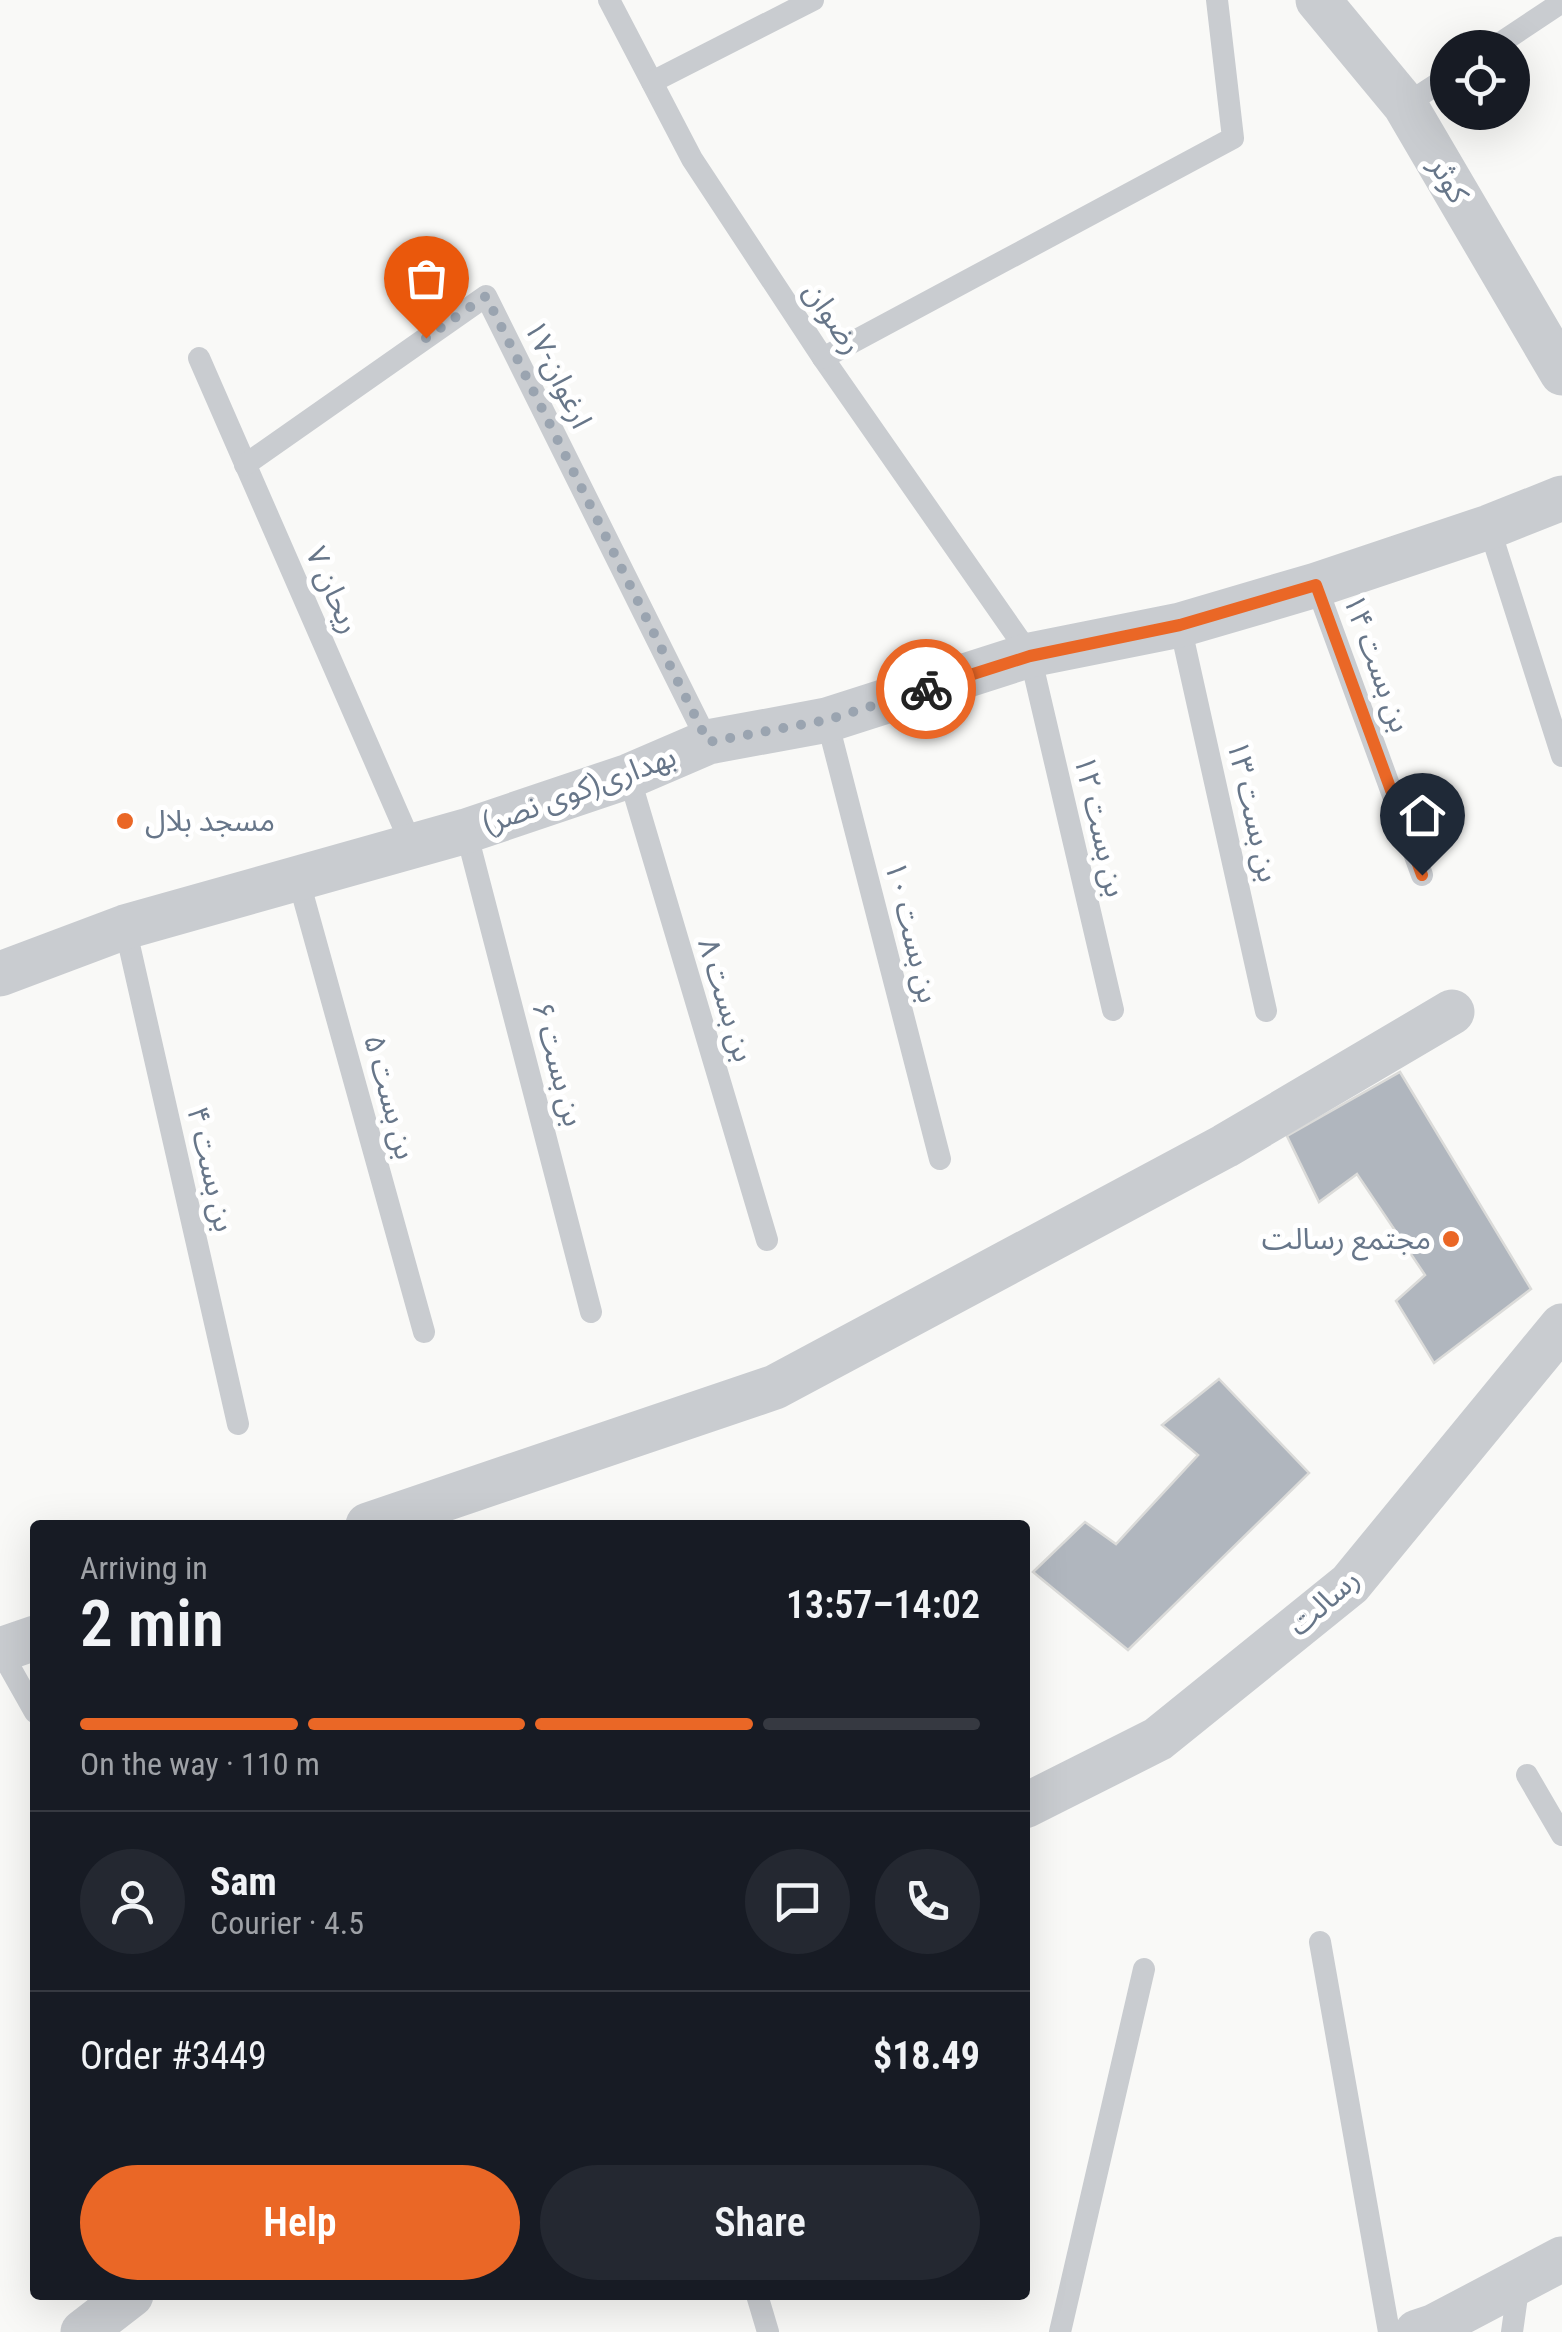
<!DOCTYPE html>
<html lang="en">
<head>
<meta charset="utf-8">
<style>
	body { margin:0; font-family:"Roboto Condensed","Noto Sans Arabic",sans-serif; background:#242831; color:#f1f3f6; height:100vh; display:flex; flex-direction:column; font-size:38px; white-space:nowrap }
	* { box-sizing:border-box; margin:0 }
	p { font-size:32px; color:#9ea1a6 }
	.icon { flex:none; width:55px; height:55px; fill:none; stroke:currentColor; stroke-width:2; stroke-linecap:round; stroke-linejoin:round }
	.map { position:relative; flex:1; overflow:hidden }
	.details { position:absolute; left:30px; top:1520px; width:1000px; height:780px; display:flex; flex-direction:column; background:#171b24; border-radius:10px; box-shadow:0 10px 40px #0002 }
	.details>* { flex:none }
	.controls { position:absolute; left:1430px; top:30px; display:grid; gap:20px }
	.controls a { display:grid; place-items:center; width:100px; height:100px; border-radius:50%; background:#171b24; box-shadow:0 10px 40px #0002; font-size:50px }
	.pin { position:absolute; display:grid; place-items:center; width:85px; height:85px; color:#fff; margin:-102px -42px; border-radius:50% 50% 50% 0; rotate:-45deg; box-shadow:0 0 10px #0007 }
	.pin .icon { rotate:45deg }
	.courier { position:absolute; display:grid; place-items:center; width:100px; height:100px; margin:-50px; border:8px solid #ea6726; border-radius:50%; background:#fff; color:#222; box-shadow:0 2px 12px #0007 }
	.overview em { font-style:normal; font-weight:600 }
	.overview div { display:flex; flex-direction:column-reverse }
	.overview { display:flex; align-items:center; justify-content:space-between; height:170px; padding:0 50px }
	h1 { font-size:65px; font-weight:600; line-height:75px }
	.bar { display:grid; grid-template-columns:repeat(4,1fr); gap:15px 10px; align-content:center; height:120px; padding:0 50px }
	.bar i { height:12px; border-radius:8px; background:#363941 }
	.bar .current { background:#ea6726 }
	.bar p { grid-column:span 4 }
	.line { display:flex; align-items:center; gap:25px; padding:0 50px; border-top:2px solid #363941 }
	.line div { flex:1 }
	.round { display:grid; place-items:center; flex:none; width:105px; height:105px; border-radius:52px; background:#242831 }
	.button { display:flex; gap:20px; margin-top:auto; padding:20px 50px }
	.button a { flex:1; height:115px; border-radius:60px; background:#ea6726; color:#fff; font-size:40px; font-weight:600; line-height:115px; text-align:center }
	.button a+a { background:#242831; color:#f1f3f6 }
	.map>svg:first-child { display:block }
	.building { fill:#b0b6be; stroke:#dbdbd9; stroke-width:2.5 }
	.lines { fill:none; stroke-linecap:round; stroke-linejoin:round }
	.lane { stroke:#c9ccd0; stroke-width:22 }
	.street { stroke:#c9ccd0; stroke-width:45 }
	.done { stroke:#9aa4b0; stroke-width:10; stroke-dasharray:0 18 }
	.route { stroke:#ea6726; stroke-width:12 }
	.poi-dot { fill:#ea6726; stroke:#fff; stroke-width:4 }
	.labels { text-anchor:middle; stroke-width:10; stroke-linejoin:round; paint-order:stroke }
	.street-label { font-size:30px; fill:#677689; stroke:#fff }
	.poi-label { font-size:30px; fill:#677689; stroke:#fff; text-anchor:start }
</style>
</head>
<body>
<div class="map">
<svg width="1562" height="2332" viewBox="0 0 1562 2332">
	<rect width="100%" height="100%" fill="#f9f9f7"/>
	<!-- building -->
	<g class="building">
		<path d="M 1400,1072 L 1531,1289 L 1434,1363 L 1396,1301 L 1425,1275 L 1357,1174 L 1319,1202 L 1287,1136 Z"/>
		<path d="M 1219,1379 L 1309,1473 L 1128,1650 L 1033,1572 L 1085,1522 L 1116,1544 L 1198,1455 L 1162,1425 Z"/>
	</g>
	<g class="lines">
		<!-- lane -->
		<g class="lane">
			<path d="M 609,0 L 692,159 L 823,358 L 1030,655 L 1113,1010"/>
			<path d="M 1493,48 L 1562,2"/>
			<path d="M 652,82 L 813,0"/>
			<path d="M 1405,105 L 1448,77"/>
			<path d="M 199,358 L 412,846"/>
			<path d="M 823,358 L 1233,138 L 1217,0"/>
			<path d="M 245,465 L 486,296 L 708,742"/>
			<path d="M 1489,527 L 1562,756"/>
			<path d="M 1316,585 L 1422,875"/>
			<path d="M 1180,625 L 1266,1011"/>
			<path d="M 827,720 L 940,1159"/>
			<path d="M 629,776 L 767,1240"/>
			<path d="M 466,831 L 591,1312"/>
			<path d="M 298,878 L 424,1332"/>
			<path d="M 125,927 L 238,1424"/>
			<path d="M 0,1650 L 35,1712"/>
			<path d="M 1527,1775 L 1562,1835"/>
			<path d="M 1320,1942 L 1389,2332"/>
			<path d="M 757,2295 L 768,2332"/>
			<path d="M 1060,2332 L 1144,1969"/>
			<path d="M 1512,2332 L 1519,2282"/>
		</g>
		<!-- street -->
		<g class="street">
			<path d="M 1318,0 L 1405,105 L 1562,373"/>
			<path d="M 0,974 L 125,927 L 466,831 L 629,776 L 708,742 L 827,720 L 1030,655 L 1180,625 L 1316,585 L 1489,527 L 1562,498"/>
			<path d="M 368,1525 L 775,1387 L 1225,1146 L 1452,1012"/>
			<path d="M 0,1650 L 35,1638"/>
			<path d="M 1025,1806 L 1158,1739 L 1350,1584 L 1562,1326"/>
			<path d="M 83,2332 L 131,2295"/>
			<path d="M 1417,2332 L 1435,2326 L 1562,2259"/>
		</g>
	</g>
	<g class="lines">
		<!-- done -->
		<path class="done" d="M 426,338 L 486,296 L 708,742 L 827,720 L 926,689"/>
		<!-- route -->
		<path class="route" d="M 926,689 L 1030,656 L 1180,625 L 1316,585 L 1422,875"/>
	</g>
	<!-- markers -->
	<g class="poi-dot">
		<circle cx="125" cy="821" r="10"/>
		<circle cx="1451" cy="1239" r="10"/>
	</g>
	<g class="labels">
		<!-- street labels -->
		<g class="street-label">
			<text transform="translate(1449 180) rotate(60)" y="10">کوثر</text>
			<text transform="translate(833 318) rotate(56)" y="10">رضوان</text>
			<text transform="translate(558 374) rotate(64)" y="10">ارغوان-۱۷</text>
			<text transform="translate(333 590) rotate(66)" y="10">ریحان ۷</text>
			<text transform="translate(1377 663) rotate(70)" y="10">بن بست ۱۴</text>
			<text transform="translate(579 790) rotate(-20)" y="10">بهداری(کوی نصر)</text>
			<text transform="translate(1253 811) rotate(77)" y="10">بن بست ۱۳</text>
			<text transform="translate(1100 826) rotate(77)" y="10">بن بست ۱۲</text>
			<text transform="translate(912 932) rotate(76)" y="10">بن بست ۱۰</text>
			<text transform="translate(726 1000) rotate(73)" y="10">بن بست ۸</text>
			<text transform="translate(558 1064) rotate(75)" y="10">بن بست ۶</text>
			<text transform="translate(390 1097) rotate(75)" y="10">بن بست ۵</text>
			<text transform="translate(211 1169) rotate(77)" y="10">بن بست ۴</text>
			<text transform="translate(1324 1602) rotate(-42)" y="10">رسالت</text>
		</g>
		<!-- poi labels -->
		<g class="poi-label">
			<text x="145" y="831">مسجد بلال</text>
			<text x="1431" y="1249" text-anchor="end">مجتمع رسالت</text>
		</g>
	</g>
</svg>
<div class="controls">
<a><svg class="icon" aria-label="locate" viewBox="0 0 24 24"><circle cx="12" cy="12" r="6"/><path d="M12 2v4M12 18v4M2 12h4M18 12h4"/></svg></a>
</div>
<div class="pin" style="left:426px;top:338px;background:#ea580c"><svg class="icon" aria-label="bag" viewBox="0 0 24 24"><path d="M5 8h14l-1 12H6zM9 8a3 3 0 0 1 6 0"/></svg></div>
<div class="pin" style="left:1422px;top:875px;background:#1f2937"><svg class="icon" aria-label="home" viewBox="0 0 24 24"><path d="M3 11l9-7 9 7M6 9v11h12V9"/></svg></div>
<div class="courier" style="left:926px;top:689px"><svg class="icon" aria-label="bike" viewBox="0 0 24 24"><circle cx="6" cy="16" r="4"/><circle cx="18" cy="16" r="4"/><path d="M6 16l4-8h5l3 8M10 8l3 8H6M13 5h3"/></svg></div>
<section class="details">
<div class="overview"><div><h1>2 min</h1><p>Arriving in</p></div><em>13:57–14:02</em></div>
<div class="bar"><i class="current"></i><i class="current"></i><i class="current"></i><i></i><p>On the way · 110 m</p></div>
<div class="line" style="height:180px"><a class="round"><svg class="icon" aria-label="person" viewBox="0 0 24 24"><circle cx="12" cy="8" r="4"/><path d="M4 21q1-7 8-7t8 7"/></svg></a><div><b>Sam</b><p>Courier · 4.5</p></div><a class="round"><svg class="icon" aria-label="chat" viewBox="0 0 24 24"><path d="M4 5h16v11H9l-5 4z"/></svg></a><a class="round"><svg class="icon" aria-label="phone" viewBox="0 0 24 24"><path d="M5 4h4l2 5-3 2q2 4 5 5l2-3 5 2v4C11 20 4 13 5 4z"/></svg></a></div>
<div class="line" style="height:130px"><div>Order #3449</div><b>$18.49</b></div>
<div class="button"><a>Help</a><a>Share</a></div>
</section>
</div>
</body>
</html>
